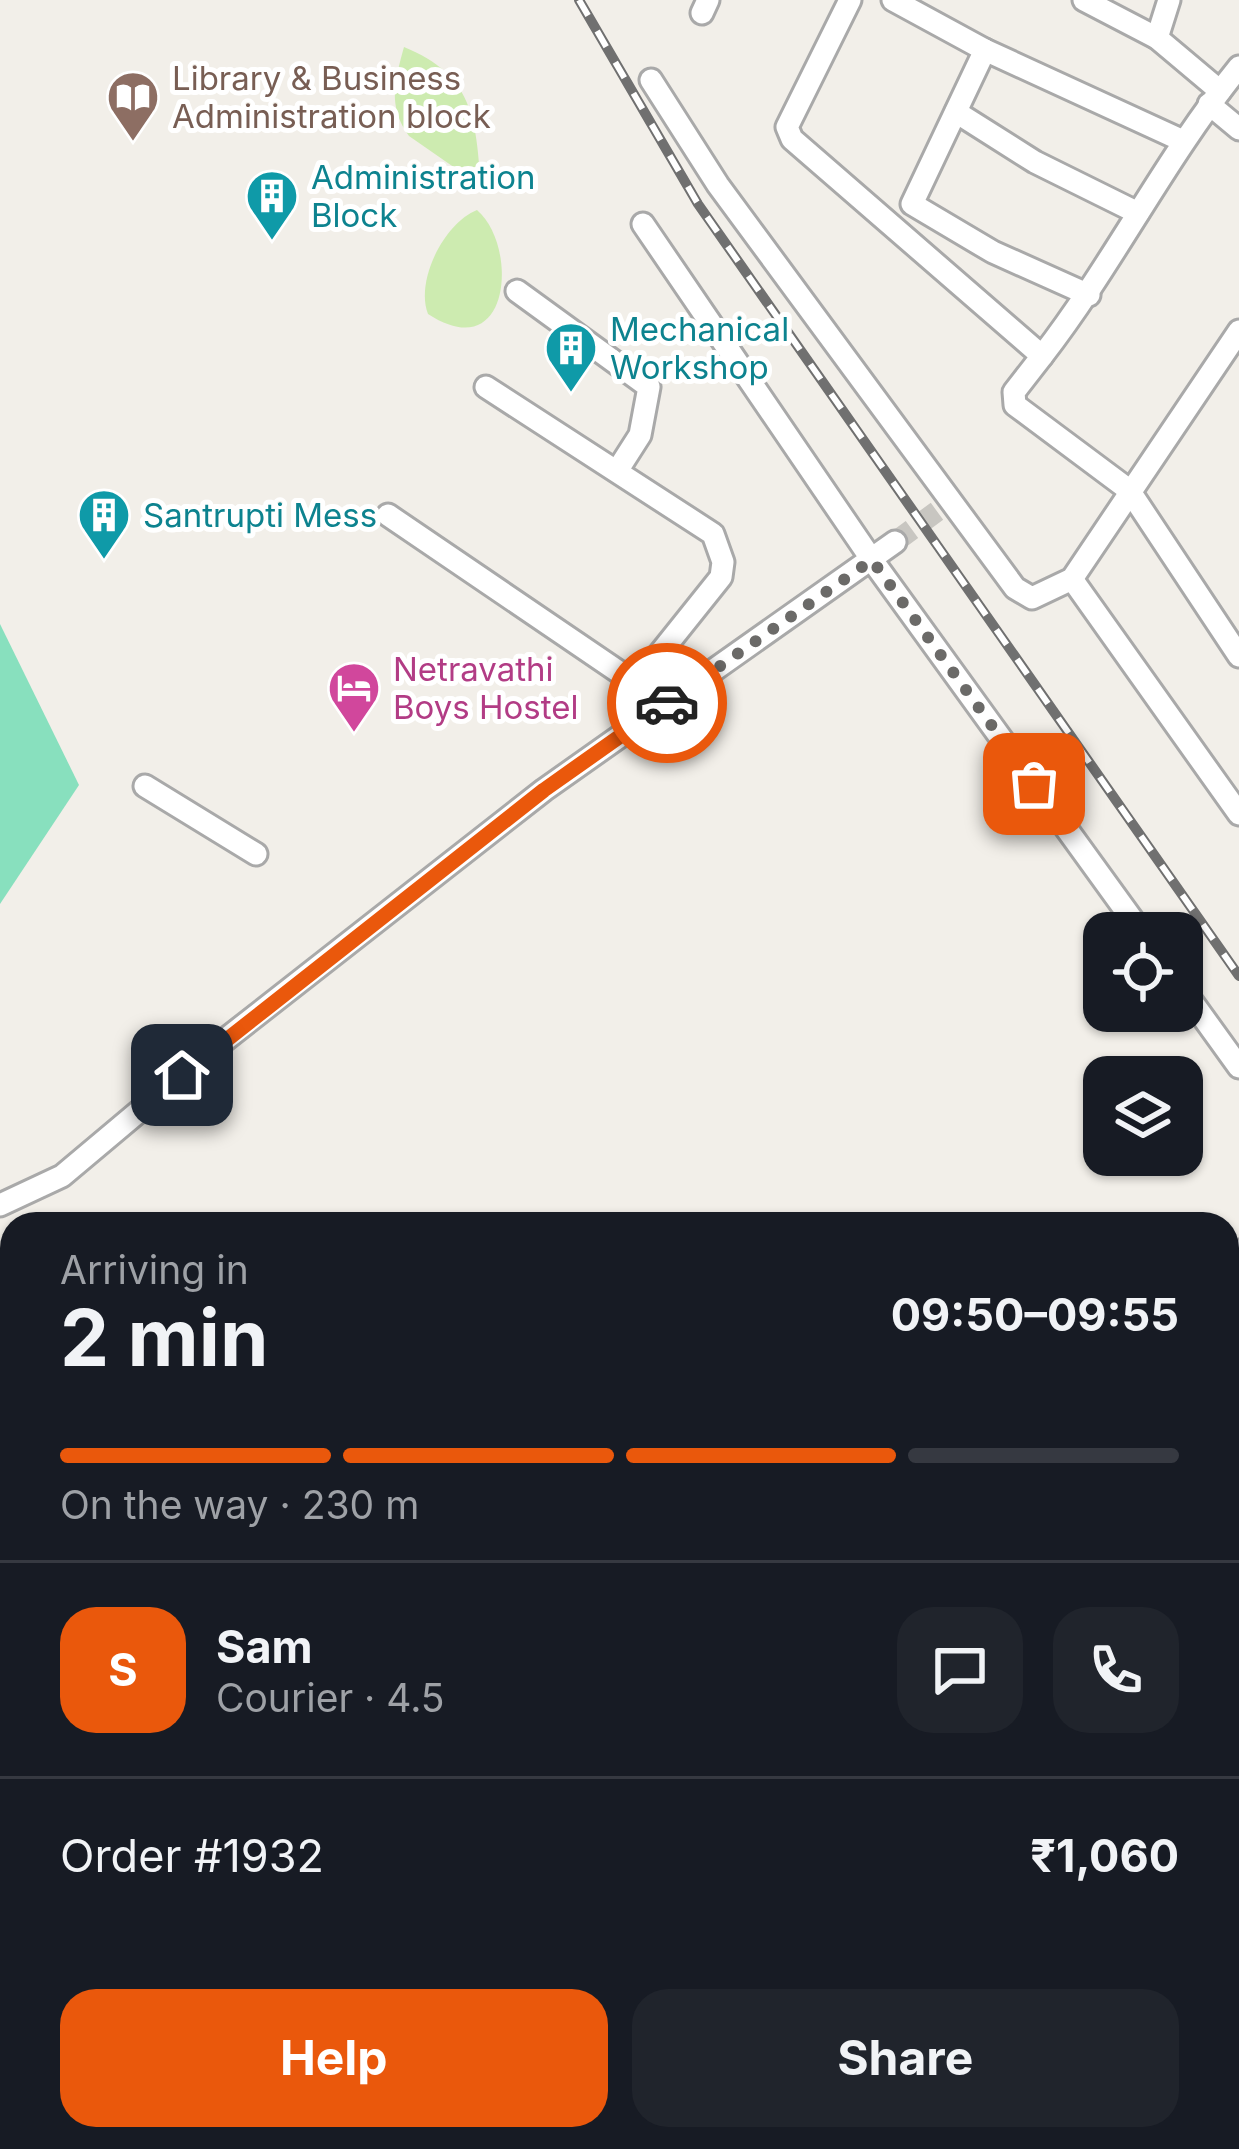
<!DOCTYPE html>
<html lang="en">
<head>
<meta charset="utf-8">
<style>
	body { margin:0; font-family:Inter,sans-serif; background:#20242c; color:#f1f3f6; height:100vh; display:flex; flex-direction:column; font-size:45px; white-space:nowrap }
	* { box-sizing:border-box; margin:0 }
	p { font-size:39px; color:#9ea1a6 }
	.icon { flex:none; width:66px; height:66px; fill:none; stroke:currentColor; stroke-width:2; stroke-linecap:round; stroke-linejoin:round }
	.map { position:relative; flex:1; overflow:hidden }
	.panel { position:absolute; left:0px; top:1212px; width:1239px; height:939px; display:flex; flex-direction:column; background:#171b24; border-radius:36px 36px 0 0; box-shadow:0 3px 9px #0004 }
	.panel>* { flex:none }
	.tools { position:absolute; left:1083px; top:912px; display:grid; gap:24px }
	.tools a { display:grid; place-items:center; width:120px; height:120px; border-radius:24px; background:#171b24; box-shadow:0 3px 9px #0004; font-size:60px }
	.pin { position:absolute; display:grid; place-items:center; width:102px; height:102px; color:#fff; margin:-51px; border-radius:24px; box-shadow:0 6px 18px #0006 }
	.courier { position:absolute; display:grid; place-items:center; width:120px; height:120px; margin:-60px; border:9px solid #ea580c; border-radius:50%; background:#fff; color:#222; box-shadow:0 3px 15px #0007 }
	.headline em { font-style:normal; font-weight:700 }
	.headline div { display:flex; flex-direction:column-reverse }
	.headline { display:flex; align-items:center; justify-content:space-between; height:204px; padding:0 60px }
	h1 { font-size:78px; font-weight:700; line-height:90px }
	.bar { display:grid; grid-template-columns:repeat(4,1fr); gap:18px 12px; align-content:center; height:144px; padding:0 60px }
	.bar i { height:15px; border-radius:9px; background:#363941 }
	.bar .active { background:#ea580c }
	.bar p { grid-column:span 4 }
	.line { display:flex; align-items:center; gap:30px; padding:0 60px; border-top:3px solid #363941 }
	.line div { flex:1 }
	.round { display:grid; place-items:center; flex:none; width:126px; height:126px; border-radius:36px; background:#20242c }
	.action { display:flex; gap:24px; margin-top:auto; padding:24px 60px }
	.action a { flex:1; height:138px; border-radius:36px; background:#ea580c; color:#fff; font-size:48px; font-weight:700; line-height:138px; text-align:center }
	.action a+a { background:#20242c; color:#f1f3f6 }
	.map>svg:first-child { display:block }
	.grass { fill:#cdebb0 }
	.pitch { fill:#88e0be }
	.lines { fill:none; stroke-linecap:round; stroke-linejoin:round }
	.street-tunnel { stroke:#c8c6c1; stroke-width:21; stroke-dasharray:21 10; stroke-linecap:butt }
	.street-casing { stroke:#a9a9a9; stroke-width:27 }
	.street { stroke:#fff; stroke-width:21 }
	.rail-casing { stroke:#707070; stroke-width:10 }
	.rail { stroke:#fff; stroke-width:6; stroke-dasharray:18; stroke-linecap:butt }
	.done { stroke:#6b6a68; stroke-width:12; stroke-dasharray:0 21.6 }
	.route { stroke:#ea580c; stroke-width:15 }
	.labels { text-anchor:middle; stroke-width:10; stroke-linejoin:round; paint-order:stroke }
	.education-label { font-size:33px; fill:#785e54; stroke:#fff; text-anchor:start }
	.culture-label { font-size:33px; fill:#0d838f; stroke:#fff; text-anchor:start }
	.hotel-label { font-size:33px; fill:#b23c85; stroke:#fff; text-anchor:start }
</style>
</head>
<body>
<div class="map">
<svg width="1239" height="2149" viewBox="0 0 1239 2149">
	<rect width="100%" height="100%" fill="#f2efe9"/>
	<!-- grass -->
	<g class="grass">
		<path d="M 404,47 C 473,75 476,118 481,186 L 409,136 C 387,106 395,80 404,47 Z"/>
		<path d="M 477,210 C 519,246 511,368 428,314 C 415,281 444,223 477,210 Z"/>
	</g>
	<!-- pitch -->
	<path class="pitch" d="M 0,624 L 79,785 L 0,904 Z"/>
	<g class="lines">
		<!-- street-tunnel -->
		<path class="street-tunnel" d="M 895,542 L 951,501"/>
		<!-- street casing -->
		<g class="street-casing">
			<g id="street">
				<path d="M 850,0 L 787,127 L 792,139 L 1042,356 L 1014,392 L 1015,405 L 1129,490 L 1239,656"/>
				<path d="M 893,0 L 985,50 L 1181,140"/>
				<path d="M 1084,0 L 1157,38 L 1220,91"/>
				<path d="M 702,13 L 708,0"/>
				<path d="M 1157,38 L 1169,0"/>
				<path d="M 985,50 L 912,204 L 993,252 L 1089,295"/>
				<path d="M 651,80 L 718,185 L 1015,588 L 1032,598 L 1072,579 L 1239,331"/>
				<path d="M 1209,104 L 1239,129"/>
				<path d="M 956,112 L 1035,162 L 1138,213"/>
				<path d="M 643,224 L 872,560 L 1142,933"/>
				<path d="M 517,291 L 649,387 L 640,435 L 617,471"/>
				<path d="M 1042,356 C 1114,263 1165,158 1239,67"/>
				<path d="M 486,387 L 713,534 L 723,562 L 721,577 L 637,682"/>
				<path d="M 388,515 L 666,704"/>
				<path d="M 1072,579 L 1239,814"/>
				<path d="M 145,786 L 256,854"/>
				<path d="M 1182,988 L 1239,1067"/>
				<path d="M 0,1205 L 62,1176 L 212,1050 L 544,790 L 895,542"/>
				<path d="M 1227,1262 L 1239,1251"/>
				<path d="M 1227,1518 L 1239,1496"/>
				<path d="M 0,1615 L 12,1616"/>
				<path d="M 0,1715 L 4,1752"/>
				<path d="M 387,2139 L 437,2149"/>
				<path d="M 59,2149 L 98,2139"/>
				<path d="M 462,2149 L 465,2139"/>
				<path d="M 895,2149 L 900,2139"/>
			</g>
		</g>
		<!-- street -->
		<use href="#street" class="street"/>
		<!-- rail casing -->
		<g class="rail-casing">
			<path id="rail" d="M 579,0 L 698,204 L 1239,976"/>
		</g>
		<!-- rail -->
		<use href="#rail" class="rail"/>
	</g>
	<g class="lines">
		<!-- done -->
		<path class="done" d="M 667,703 L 872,560 L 1034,784"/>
		<!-- route -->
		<path class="route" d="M 182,1075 L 544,790 L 667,703"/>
	</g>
	<!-- icons -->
	<defs>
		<g id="library-pin" transform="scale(2.7)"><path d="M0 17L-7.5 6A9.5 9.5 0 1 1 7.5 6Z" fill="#8d6e63" stroke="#fff"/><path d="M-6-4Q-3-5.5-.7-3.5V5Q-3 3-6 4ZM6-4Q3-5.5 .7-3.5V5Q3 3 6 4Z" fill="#fff"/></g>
		<g id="building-pin" transform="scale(2.7)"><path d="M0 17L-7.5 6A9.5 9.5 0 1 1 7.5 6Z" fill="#0f9aa8" stroke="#fff"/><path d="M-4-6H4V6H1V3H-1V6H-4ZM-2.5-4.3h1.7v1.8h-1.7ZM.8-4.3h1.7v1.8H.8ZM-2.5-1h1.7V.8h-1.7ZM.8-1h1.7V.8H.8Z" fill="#fff"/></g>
		<g id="hotel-pin" transform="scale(2.7)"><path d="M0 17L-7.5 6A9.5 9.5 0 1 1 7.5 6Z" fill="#d1479c" stroke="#fff"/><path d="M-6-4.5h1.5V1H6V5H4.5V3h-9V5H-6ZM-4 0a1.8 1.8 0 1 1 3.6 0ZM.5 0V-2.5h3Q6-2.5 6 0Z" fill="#fff"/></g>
	</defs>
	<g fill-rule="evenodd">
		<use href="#library-pin" x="133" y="97"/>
		<use href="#building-pin" x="272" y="196"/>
		<use href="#building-pin" x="571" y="348"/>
		<use href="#building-pin" x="104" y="515"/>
		<use href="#hotel-pin" x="354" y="688"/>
	</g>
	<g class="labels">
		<!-- education labels -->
		<g class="education-label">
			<text x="172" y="90">Library &amp; Business<tspan x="172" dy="38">Administration block</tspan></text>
		</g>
		<!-- culture labels -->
		<g class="culture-label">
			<text x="311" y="189">Administration<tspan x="311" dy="38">Block</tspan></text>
			<text x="610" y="341">Mechanical<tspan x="610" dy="38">Workshop</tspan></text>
			<text x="143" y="527">Santrupti Mess</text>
		</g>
		<!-- hotel labels -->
		<g class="hotel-label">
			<text x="393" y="681">Netravathi<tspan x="393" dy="38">Boys Hostel</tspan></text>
		</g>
	</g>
</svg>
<div class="tools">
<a><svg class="icon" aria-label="locate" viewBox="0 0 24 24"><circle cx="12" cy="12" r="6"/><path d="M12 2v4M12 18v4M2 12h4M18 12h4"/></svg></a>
<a><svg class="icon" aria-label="layers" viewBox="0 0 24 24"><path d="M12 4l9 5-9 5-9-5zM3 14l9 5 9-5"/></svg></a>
</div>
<div class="pin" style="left:1034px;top:784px;background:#ea580c"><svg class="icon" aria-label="bag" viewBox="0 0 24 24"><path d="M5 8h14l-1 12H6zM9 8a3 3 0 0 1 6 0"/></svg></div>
<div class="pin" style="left:182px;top:1075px;background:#1f2937"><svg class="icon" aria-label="home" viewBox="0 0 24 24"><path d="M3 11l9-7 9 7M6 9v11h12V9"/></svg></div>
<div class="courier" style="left:667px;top:703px"><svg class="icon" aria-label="car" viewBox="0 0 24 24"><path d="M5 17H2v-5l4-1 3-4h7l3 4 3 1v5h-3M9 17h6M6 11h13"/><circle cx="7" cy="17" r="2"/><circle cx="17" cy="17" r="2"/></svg></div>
<section class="panel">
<div class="headline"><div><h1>2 min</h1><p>Arriving in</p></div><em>09:50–09:55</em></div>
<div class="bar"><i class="active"></i><i class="active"></i><i class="active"></i><i></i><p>On the way · 230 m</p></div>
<div class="line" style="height:216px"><b class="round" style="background:#ea580c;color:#fff">S</b><div><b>Sam</b><p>Courier · 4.5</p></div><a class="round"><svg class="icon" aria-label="chat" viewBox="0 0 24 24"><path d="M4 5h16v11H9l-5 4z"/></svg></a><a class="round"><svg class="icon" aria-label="phone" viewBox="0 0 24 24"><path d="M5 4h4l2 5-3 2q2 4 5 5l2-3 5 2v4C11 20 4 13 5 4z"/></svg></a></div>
<div class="line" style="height:156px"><div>Order #1932</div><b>₹1,060</b></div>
<div class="action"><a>Help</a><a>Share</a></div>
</section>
</div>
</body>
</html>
